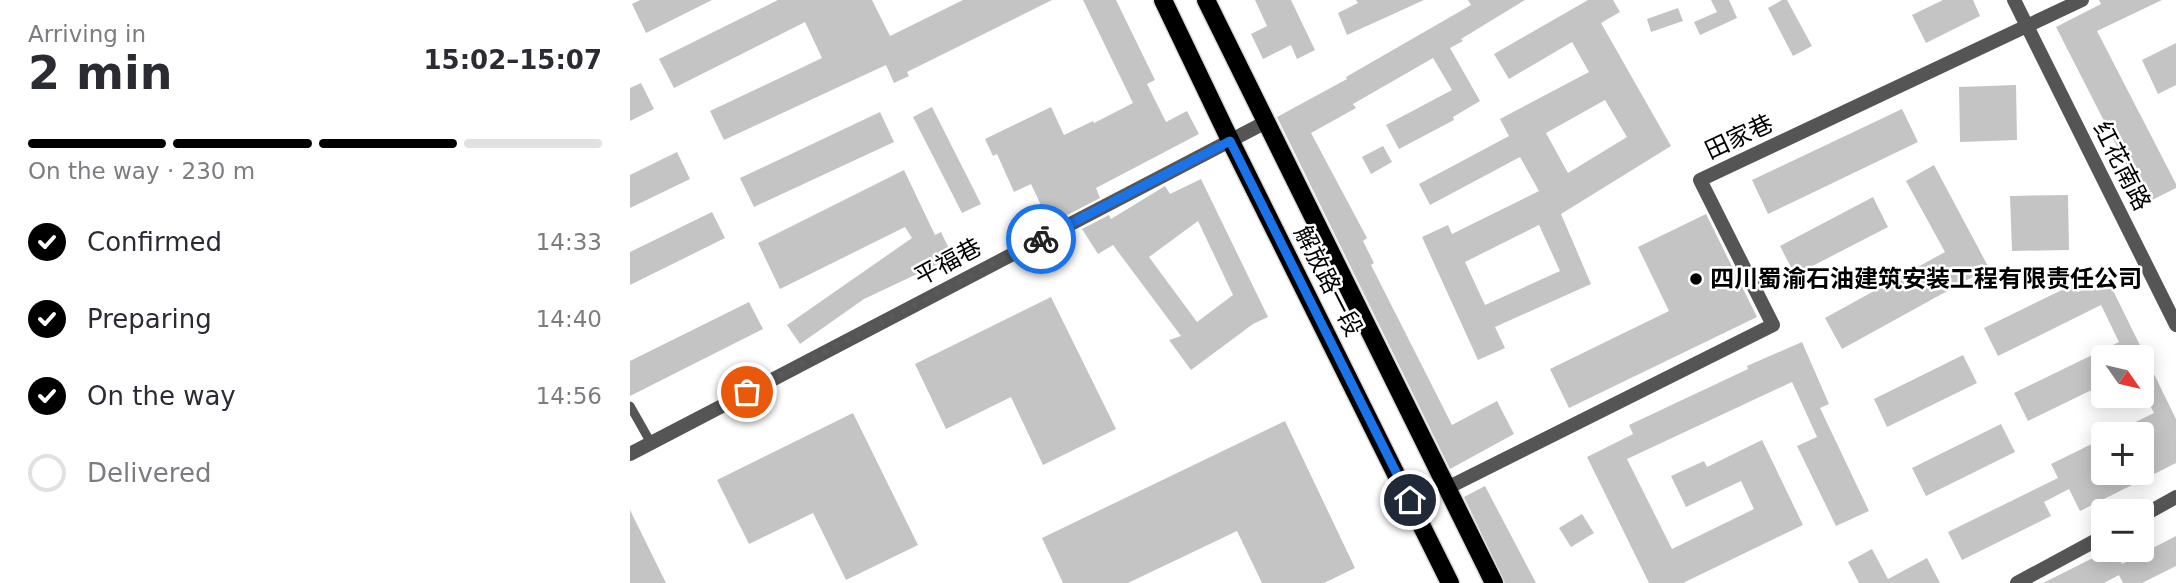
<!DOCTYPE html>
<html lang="en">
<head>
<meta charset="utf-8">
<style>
	body { margin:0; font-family:"DejaVu Sans","Noto Sans SC",sans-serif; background:#f7f7f7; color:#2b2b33; height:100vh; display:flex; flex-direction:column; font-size:26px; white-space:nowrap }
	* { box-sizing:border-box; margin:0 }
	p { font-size:23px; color:#7c7c81 }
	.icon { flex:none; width:38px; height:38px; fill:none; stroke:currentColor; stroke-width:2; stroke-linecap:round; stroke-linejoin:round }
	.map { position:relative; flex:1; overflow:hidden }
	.sheet { display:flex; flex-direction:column; background:#fff; width:630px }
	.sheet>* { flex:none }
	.needle { width:46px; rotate:124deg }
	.controls { position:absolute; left:1461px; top:345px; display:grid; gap:14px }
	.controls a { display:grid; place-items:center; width:63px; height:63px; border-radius:7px; background:#fff; box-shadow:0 4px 18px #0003; font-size:35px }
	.pin { position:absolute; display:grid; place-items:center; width:60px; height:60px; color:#fff; margin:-30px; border:4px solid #fff; border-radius:50%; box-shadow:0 2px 7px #0007 }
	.courier { position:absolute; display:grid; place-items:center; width:70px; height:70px; margin:-35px; border:5px solid #1a73e8; border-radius:50%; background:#fff; color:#222; box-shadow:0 2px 9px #0007 }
	.summary em { font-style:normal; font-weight:800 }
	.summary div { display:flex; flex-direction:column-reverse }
	.summary { display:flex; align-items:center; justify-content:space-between; height:119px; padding:0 28px }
	h1 { font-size:46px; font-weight:800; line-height:52px }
	.bar { display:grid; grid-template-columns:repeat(4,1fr); gap:10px 7px; align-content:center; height:84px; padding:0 28px }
	.bar i { height:9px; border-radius:5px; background:#e1e1e2 }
	.bar .selected { background:#000 }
	.bar p { grid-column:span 4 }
	ol { padding:0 28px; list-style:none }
	li { display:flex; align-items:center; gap:21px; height:77px }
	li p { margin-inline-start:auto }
	li .icon { padding:7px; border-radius:50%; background:#000; color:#fff; stroke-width:4 }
	li:last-child { color:#7c7c81 }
	li i { width:38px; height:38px; border:4px solid #e1e1e2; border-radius:50% }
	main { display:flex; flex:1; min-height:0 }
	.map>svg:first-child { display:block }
	.building { fill:#c4c4c4; fill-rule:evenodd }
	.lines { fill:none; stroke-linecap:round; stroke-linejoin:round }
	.primary-casing { stroke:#dbdbdb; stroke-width:21 }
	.service { stroke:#555; stroke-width:9 }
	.minor { stroke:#555; stroke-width:14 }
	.primary { stroke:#000; stroke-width:18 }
	.done { stroke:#595959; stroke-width:7; stroke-dasharray:0 12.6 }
	.route { stroke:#1a73e8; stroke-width:9 }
	.poi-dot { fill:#000; stroke:#fff; stroke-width:2.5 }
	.labels { text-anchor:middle; stroke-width:5; stroke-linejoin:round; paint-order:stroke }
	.street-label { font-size:24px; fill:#000; stroke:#fff }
	.poi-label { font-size:24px; font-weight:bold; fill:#000; stroke:#fff; text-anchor:start }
</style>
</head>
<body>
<main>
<section class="sheet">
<div class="summary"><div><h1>2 min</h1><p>Arriving in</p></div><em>15:02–15:07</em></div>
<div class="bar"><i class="selected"></i><i class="selected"></i><i class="selected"></i><i></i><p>On the way · 230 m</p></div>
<ol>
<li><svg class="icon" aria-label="check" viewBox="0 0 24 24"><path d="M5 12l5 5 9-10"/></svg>Confirmed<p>14:33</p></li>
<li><svg class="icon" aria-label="check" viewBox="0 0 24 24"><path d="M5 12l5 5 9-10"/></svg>Preparing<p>14:40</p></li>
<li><svg class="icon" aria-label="check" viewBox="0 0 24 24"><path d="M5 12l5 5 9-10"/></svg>On the way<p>14:56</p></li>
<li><i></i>Delivered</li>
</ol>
</section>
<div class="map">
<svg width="1546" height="583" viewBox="0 0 1546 583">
	<rect width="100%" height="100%" fill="#fff"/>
	<!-- building -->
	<g class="building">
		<path d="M 10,0 L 82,0 L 16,33 L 2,4 Z"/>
		<path d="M 148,0 L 242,0 L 260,36 L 333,0 L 422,0 L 277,72 L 279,76 L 264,83 L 256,65 L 94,140 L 80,111 L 192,58 L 175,22 L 44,88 L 29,59 Z"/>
		<path d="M 453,0 L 486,0 L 525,80 L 517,84 L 536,122 L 557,111 L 569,134 L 466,188 L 470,198 L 420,224 L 401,184 L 384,192 L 367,154 L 363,156 L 355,139 L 421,107 L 434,135 L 463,121 L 464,123 L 503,103 Z"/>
		<path d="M 625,0 L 661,0 L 685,50 L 667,59 L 661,45 L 633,59 L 621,34 L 637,26 Z"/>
		<path d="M 726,0 L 794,0 L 717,35 L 708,13 L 728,3 Z"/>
		<path d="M 838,0 L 895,0 L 831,39 L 833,41 L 820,48 L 850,101 L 823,117 L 824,120 L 769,149 L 756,125 L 822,90 L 803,58 L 723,104 L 726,108 L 681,133 L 737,238 L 733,241 L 744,263 L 741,265 L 822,425 L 867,401 L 884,434 L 820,469 L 647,117 L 717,79 L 716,77 L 841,5 Z"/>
		<path d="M 958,0 L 983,0 L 990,12 L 971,23 L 1041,146 L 931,214 L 961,284 L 865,327 L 875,348 L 848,360 L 792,237 L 818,225 L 822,234 L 909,191 L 890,157 L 800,205 L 789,184 L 879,136 L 870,119 L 959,72 L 942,42 L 879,79 L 864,54 ZM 975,100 L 997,137 L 938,173 L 916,133 ZM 909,225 L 930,271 L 855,305 L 835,262 Z"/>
		<path d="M 1081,0 L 1099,0 L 1107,18 L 1070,35 L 1064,22 L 1087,12 Z"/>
		<path d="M 1152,0 L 1157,0 L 1182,46 L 1163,56 L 1138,8 Z"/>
		<path d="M 1313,0 L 1343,0 L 1350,16 L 1296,43 L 1282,15 Z"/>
		<path d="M 1469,0 L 1532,0 L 1467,31 L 1546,184 L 1546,188 L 1516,203 L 1426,27 L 1471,4 Z"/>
		<path d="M 1048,8 L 1053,21 L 1021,32 L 1017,19 Z"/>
		<path d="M 1546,43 L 1546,85 L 1528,94 L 1512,60 Z"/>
		<path d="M 11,83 L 24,109 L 0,121 L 0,88 Z"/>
		<path d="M 1386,85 L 1387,140 L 1330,142 L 1329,87 Z"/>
		<path d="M 302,107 L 351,204 L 332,213 L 283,117 Z"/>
		<path d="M 1272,109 L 1288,142 L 1138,214 L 1122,180 Z"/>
		<path d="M 250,112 L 264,142 L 124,207 L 110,178 Z"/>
		<path d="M 753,146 L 762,162 L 741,174 L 732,157 Z"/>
		<path d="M 47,152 L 60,179 L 0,208 L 0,175 Z"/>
		<path d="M 1304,165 L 1359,268 L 1212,349 L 1195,318 L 1315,252 L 1276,181 Z"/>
		<path d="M 274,170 L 305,235 L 311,232 L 323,257 L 234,299 L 170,344 L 157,325 L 282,238 L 275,227 L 150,289 L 128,243 Z"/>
		<path d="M 571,179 L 638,317 L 623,324 L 561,370 L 539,340 L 551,336 L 483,245 L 468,254 L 452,229 L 479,215 L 481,219 L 535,186 L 540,194 ZM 568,221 L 603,295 L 567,322 L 519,257 Z"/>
		<path d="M 1438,195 L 1439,250 L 1382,251 L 1380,196 Z"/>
		<path d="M 1243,197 L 1258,227 L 1165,275 L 1150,246 Z"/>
		<path d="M 82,212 L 95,238 L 0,285 L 0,252 Z"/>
		<path d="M 1076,214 L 1127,317 L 939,408 L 920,369 L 1039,311 L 1008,247 Z"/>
		<path d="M 1477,278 L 1546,419 L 1546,463 L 1450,511 L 1439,489 L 1414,502 L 1421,516 L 1332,560 L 1318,532 L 1428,478 L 1421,464 L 1474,438 L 1474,482 L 1493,472 L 1512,472 L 1512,434 L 1481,434 L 1524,413 L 1512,389 L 1512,357 L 1474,357 L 1474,384 L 1398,421 L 1384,393 L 1489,342 L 1471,305 L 1368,356 L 1354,328 L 1444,284 L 1448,292 Z"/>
		<path d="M 421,297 L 486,429 L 413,465 L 381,397 L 316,429 L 285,364 Z"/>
		<path d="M 119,302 L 133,329 L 0,396 L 0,361 Z"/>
		<path d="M 1172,342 L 1199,404 L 1190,408 L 1239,511 L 1206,526 L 1167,446 L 1187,437 L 1162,382 L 997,459 L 1042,549 L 1124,509 L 1111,481 L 1056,507 L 1041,476 L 1074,461 L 1077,467 L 1132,440 L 1173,525 L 1053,583 L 1019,583 L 957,457 L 1003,434 L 999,425 L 1118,369 L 1117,366 Z"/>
		<path d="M 1333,355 L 1347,383 L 1257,427 L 1244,399 Z"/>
		<path d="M 223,413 L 288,545 L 216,580 L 183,513 L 119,544 L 87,480 Z"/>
		<path d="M 655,421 L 725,568 L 694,583 L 632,583 L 607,531 L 498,583 L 433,583 L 412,538 Z"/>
		<path d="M 1371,424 L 1385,452 L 1296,496 L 1282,468 Z"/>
		<path d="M 855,486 L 906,583 L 875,583 L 834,497 Z"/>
		<path d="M 0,510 L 36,583 L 0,583 Z"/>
		<path d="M 952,514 L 964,533 L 941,547 L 929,528 Z"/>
		<path d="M 1546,536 L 1546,566 L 1512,583 L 1493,583 L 1489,575 L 1474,583 L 1413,583 L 1479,550 L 1484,550 L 1492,564 Z"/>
		<path d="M 1242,549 L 1258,579 L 1297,558 L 1310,583 L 1229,583 L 1218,562 Z"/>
	</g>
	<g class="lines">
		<!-- primary casing -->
		<g class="primary-casing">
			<g id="primary">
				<path d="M 533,0 L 600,140 L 820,583"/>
				<path d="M 576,0 L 864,583"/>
			</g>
		</g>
		<!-- service -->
		<path class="service" d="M 0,406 L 21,443"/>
		<!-- minor -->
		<g class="minor">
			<path d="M 1384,0 L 1546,325"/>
			<path d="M 0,454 L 636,122"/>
			<path d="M 817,488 L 1143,325 L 1070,180 L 1452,0"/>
			<path d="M 1512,516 L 1546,497"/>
			<path d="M 1387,583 L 1474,536"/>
		</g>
		<!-- primary -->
		<use href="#primary" class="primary"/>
	</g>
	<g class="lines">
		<!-- done -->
		<path class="done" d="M 117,392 L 411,239"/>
		<!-- route -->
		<path class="route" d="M 411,239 L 600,141 L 780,500"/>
	</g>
	<!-- markers -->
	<circle class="poi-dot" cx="1066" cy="279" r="7"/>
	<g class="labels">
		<!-- street labels -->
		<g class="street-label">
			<text transform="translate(1109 137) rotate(-25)" y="8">田家巷</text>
			<text transform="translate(1492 166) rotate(63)" y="8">红花南路</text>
			<text transform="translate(318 262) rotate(-28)" y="8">平福巷</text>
			<text transform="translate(698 281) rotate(63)" y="8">解放路一段</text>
		</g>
		<!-- poi labels -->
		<g class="poi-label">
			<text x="1080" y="287">四川蜀渝石油建筑安装工程有限责任公司</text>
		</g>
	</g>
</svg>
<div class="controls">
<a><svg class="needle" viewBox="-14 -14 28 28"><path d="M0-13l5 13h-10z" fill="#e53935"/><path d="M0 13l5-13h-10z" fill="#7c7c81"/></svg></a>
<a>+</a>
<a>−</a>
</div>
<div class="pin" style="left:117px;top:392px;background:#ea580c"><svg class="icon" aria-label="bag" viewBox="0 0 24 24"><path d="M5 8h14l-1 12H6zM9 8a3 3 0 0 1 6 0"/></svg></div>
<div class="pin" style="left:780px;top:500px;background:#1f2937"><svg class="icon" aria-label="home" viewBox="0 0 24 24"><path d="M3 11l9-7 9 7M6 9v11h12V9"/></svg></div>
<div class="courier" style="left:411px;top:239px"><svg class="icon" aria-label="bike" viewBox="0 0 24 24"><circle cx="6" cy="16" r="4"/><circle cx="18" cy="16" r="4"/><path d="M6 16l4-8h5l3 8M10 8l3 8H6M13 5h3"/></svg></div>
</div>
</main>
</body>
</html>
